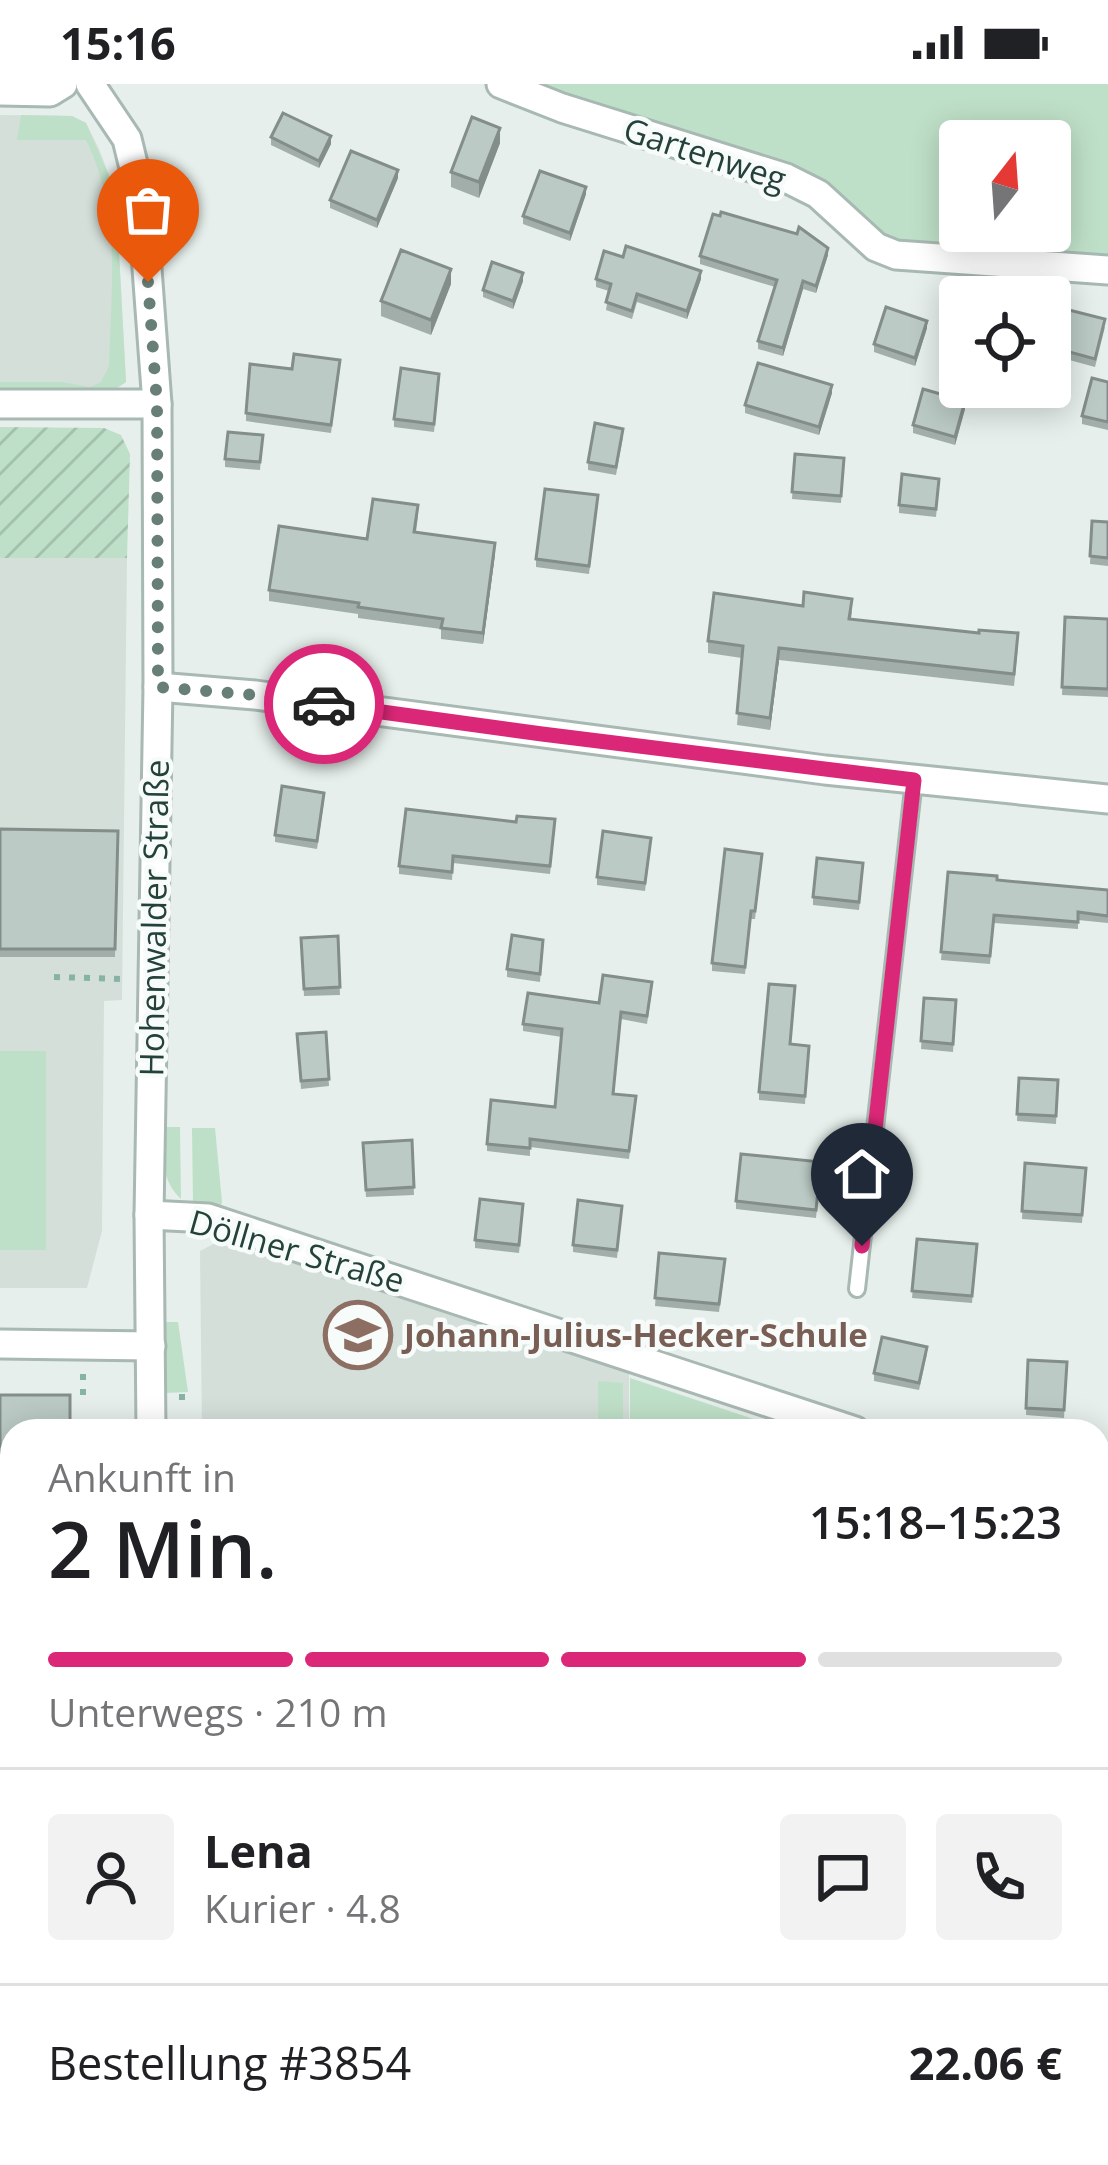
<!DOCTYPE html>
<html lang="de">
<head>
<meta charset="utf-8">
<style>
	body { margin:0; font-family:"Open Sans",sans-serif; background:#f2f2f2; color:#202124; height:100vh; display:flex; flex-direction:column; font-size:45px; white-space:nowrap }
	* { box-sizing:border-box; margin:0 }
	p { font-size:39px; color:#757577 }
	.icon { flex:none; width:66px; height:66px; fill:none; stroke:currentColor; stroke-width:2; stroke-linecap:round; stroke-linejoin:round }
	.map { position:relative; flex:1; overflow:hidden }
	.side { position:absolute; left:0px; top:1335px; width:1110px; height:747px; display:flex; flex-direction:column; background:#fff; border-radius:36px 36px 0 0; box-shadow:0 6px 30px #0003 }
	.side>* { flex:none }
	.needle { width:78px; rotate:17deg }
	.buttons { position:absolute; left:939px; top:36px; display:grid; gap:24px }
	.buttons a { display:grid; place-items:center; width:132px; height:132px; border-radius:12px; background:#fff; box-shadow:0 6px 30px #0003; font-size:60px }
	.pin { position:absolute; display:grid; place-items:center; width:102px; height:102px; color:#fff; margin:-123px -51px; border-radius:50% 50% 50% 0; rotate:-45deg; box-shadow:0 0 12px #0007 }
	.pin .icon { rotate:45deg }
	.courier { position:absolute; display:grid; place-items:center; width:120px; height:120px; margin:-60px; border:9px solid #db2777; border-radius:50%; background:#fff; color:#222; box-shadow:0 3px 15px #0007 }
	.headline em { font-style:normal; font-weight:600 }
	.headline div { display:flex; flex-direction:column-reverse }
	.headline { display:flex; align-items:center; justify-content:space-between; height:204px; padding:0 48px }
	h1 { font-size:78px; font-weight:600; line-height:90px }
	.bar { display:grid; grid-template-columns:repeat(4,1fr); gap:18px 12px; align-content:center; height:144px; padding:0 48px }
	.bar i { height:15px; border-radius:9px; background:#e0e0e0 }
	.bar .current { background:#db2777 }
	.bar p { grid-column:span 4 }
	.line { display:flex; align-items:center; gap:30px; padding:0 48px; border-top:3px solid #e0e0e0 }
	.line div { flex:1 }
	.round { display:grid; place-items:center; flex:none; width:126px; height:126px; border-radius:12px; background:#f2f2f2 }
	.status { display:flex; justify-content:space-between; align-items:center; height:84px; padding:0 60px; background:#fff; direction:ltr }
	.status svg { height:33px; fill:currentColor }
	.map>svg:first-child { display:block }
	.built { fill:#d4dfda }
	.grass { fill:#bfe0c8; fill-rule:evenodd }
	.garden { fill:url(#garden-furrows) }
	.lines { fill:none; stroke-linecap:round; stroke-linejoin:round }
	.service-casing { stroke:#a8b8b2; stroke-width:20 }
	.minor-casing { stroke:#a8b8b2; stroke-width:33 }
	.path { stroke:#86b3a5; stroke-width:6; stroke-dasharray:6 9; stroke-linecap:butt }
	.service { stroke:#fff; stroke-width:14 }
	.minor { stroke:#fff; stroke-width:27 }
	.wall { fill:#a1aea9 }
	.shaded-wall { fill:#838d89 }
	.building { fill:#bbcac4; stroke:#838d89; stroke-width:3 }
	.done { stroke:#687f78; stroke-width:12; stroke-dasharray:0 21.6 }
	.route { stroke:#db2777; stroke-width:15 }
	.labels { text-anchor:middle; stroke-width:9; stroke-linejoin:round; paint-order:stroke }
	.street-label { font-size:33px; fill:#24423a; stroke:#f7fbf9 }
	.education-label { font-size:33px; font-weight:bold; fill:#785e54; stroke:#f7fbf9; text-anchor:start }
</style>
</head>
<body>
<div class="status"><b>15:16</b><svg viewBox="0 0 49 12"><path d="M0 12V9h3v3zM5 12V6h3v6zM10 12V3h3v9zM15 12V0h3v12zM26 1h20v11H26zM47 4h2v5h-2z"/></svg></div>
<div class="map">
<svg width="1108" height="2081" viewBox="0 0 1108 2081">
	<defs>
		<pattern id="garden-furrows" width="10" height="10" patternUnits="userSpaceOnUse" patternTransform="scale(3)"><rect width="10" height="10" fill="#bfe0c8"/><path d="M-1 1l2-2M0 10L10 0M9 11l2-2" fill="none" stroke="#a4c1ad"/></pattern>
	</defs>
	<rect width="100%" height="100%" fill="#e6efeb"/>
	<!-- built -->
	<g class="built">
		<path d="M 0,31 L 72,32 L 86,39 L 99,65 L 110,94 L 117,132 L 126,298 L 114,306 L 0,308 Z"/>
		<path d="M 0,474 L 127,474 L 122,916 L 104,917 L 102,1147 L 87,1204 L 0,1204 Z"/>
		<path d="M 225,1154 L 629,1288 L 629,1347 L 202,1347 L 200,1167 Z"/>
	</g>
	<!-- grass -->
	<g class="grass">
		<path d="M 536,0 L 1108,0 L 1108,178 L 911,161 L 889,156 L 655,43 ZM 960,57 L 1050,57 L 1050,147 L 960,147 Z"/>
		<path d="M 21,31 L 72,32 L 86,39 L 110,94 L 117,132 L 126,298 L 114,306 L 104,308 L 0,308 L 0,298 L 62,298 L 90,303 L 101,298 L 109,282 C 111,202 122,130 86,56 L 17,56 Z"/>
		<rect x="0" y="967" width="46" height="199"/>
		<path d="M 164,1043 L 180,1043 L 181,1115 C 159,1094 164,1071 164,1043 Z"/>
		<path d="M 192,1044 L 215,1044 L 222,1118 L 219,1127 L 193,1120 Z"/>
		<path d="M 165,1238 L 178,1238 L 188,1308 L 165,1309 Z"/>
		<path d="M 630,1294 L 790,1347 L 630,1347 Z"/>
		<path d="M 598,1297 L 623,1299 L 623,1347 L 598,1347 Z"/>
		<path d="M 1098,1448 L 1108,1451 L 1108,2081 L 624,2081 L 624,2070 L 1098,2070 Z"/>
	</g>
	<!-- garden -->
	<path class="garden" d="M 0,343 L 104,344 L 121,351 L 130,370 L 127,474 L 0,474 Z"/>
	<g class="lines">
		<!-- service casing -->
		<g class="service-casing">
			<path id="service" d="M 857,1205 L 914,696"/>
		</g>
		<!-- minor casing -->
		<g class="minor-casing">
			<g id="minor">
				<path d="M 90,0 L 127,55 L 142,117 L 157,320 L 158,603 L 149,1131 L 151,1347"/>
				<path d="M 501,0 L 562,24 L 786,94 L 818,110 L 876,163 L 896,171 L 1108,186"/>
				<path d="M 0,7 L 50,8 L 63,0"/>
				<path d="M 0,320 L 157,320"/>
				<path d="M 158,603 L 255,611 L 825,686 L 1108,715"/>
				<path d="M 149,1131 L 208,1134 L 855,1347"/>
				<path d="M 0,1260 L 151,1262"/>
				<path d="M 1098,1428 L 1108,1431"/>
				<path d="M 0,2037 L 12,2037"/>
				<path d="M 544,2070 L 547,2081"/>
			</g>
		</g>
		<!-- path -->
		<g class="path">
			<path d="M 54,893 L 123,895"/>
			<path d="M 83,1311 L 83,1290"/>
			<path d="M 179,1313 L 194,1313"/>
		</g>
		<!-- service -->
		<use href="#service" class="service"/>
		<!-- minor -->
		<use href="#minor" class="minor"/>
	</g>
	<!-- wall -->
	<g class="wall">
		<path d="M 271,53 L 331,60 L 319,84 L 271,61 Z"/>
		<path d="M 500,59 L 479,114 L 451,103 L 451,88 Z"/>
		<path d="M 398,94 L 377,144 L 330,124 L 330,116 Z"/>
		<path d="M 586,110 L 570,157 L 523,140 L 523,132 Z"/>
		<path d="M 828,171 L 816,209 L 803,205 L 783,272 L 758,265 L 758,257 L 775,203 L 700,180 L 700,172 Z"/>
		<path d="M 596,195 L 701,195 L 687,235 L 637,218 L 632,235 L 606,226 L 609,207 L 596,203 Z"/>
		<path d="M 523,197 L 513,225 L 483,213 L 483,206 Z"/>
		<path d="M 451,200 L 431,251 L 381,232 L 381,217 Z"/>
		<path d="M 1105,243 L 1095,283 L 1051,271 L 1051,263 Z"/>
		<path d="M 927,244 L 915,282 L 874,268 L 874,260 Z"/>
		<path d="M 340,284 L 331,349 L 246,337 L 246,329 L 292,285 Z"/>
		<path d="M 439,298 L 434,348 L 394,343 L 394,335 Z"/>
		<path d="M 1108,298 L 1108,346 L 1082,340 L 1082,332 Z"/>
		<path d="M 832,309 L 819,351 L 745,329 L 745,321 Z"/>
		<path d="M 965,325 L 955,361 L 913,349 L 913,341 Z"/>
		<path d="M 263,351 L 260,386 L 225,383 L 225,375 Z"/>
		<path d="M 623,353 L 616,391 L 588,386 L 588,378 Z"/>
		<path d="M 795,370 L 844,374 L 841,419 L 792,415 Z"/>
		<path d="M 939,402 L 936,433 L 899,429 L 899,421 Z"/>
		<path d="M 598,419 L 589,490 L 536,483 L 536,475 Z"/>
		<path d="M 418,432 L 416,448 L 495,470 L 483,560 L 441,555 L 441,545 L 358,534 L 358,530 L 269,517 L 269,506 L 367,455 Z"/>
		<path d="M 1092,437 L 1108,438 L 1108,482 L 1090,480 Z"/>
		<path d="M 803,522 L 852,527 L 851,535 L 1018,562 L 1014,602 L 779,576 L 770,646 L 737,641 L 742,574 L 708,569 L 708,557 Z"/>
		<path d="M 1065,533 L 1108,535 L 1108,613 L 1062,611 Z"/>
		<path d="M 324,717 L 317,765 L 275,758 L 275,751 Z"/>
		<path d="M 555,743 L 550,790 L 453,779 L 452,796 L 399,790 L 399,782 Z"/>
		<path d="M 0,745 L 118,747 L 115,873 L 0,873 Z"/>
		<path d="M 651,761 L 645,807 L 597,801 L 597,793 Z"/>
		<path d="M 762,777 L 755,835 L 751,835 L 745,890 L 712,887 L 712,879 Z"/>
		<path d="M 863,787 L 859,826 L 813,821 L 813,813 Z"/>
		<path d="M 948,788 L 997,796 L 1108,806 L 1108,839 L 1078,836 L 1078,845 L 994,839 L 990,880 L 941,876 Z"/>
		<path d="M 338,852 L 340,911 L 304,912 L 301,854 Z"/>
		<path d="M 543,856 L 540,898 L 507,893 L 507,885 Z"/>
		<path d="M 652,906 L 647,940 L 621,935 L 613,1010 L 636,1020 L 629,1075 L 530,1063 L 530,1072 L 487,1067 L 487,1060 L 555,1023 L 562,953 L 523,947 L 523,940 Z"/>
		<path d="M 924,914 L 956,916 L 953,968 L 921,965 Z"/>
		<path d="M 326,948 L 329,1002 L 301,1005 L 297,950 Z"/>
		<path d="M 791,960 L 809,962 L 805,1020 L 759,1016 L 759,1008 Z"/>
		<path d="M 1019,994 L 1058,996 L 1056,1040 L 1017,1037 Z"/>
		<path d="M 412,1056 L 414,1111 L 366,1113 L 363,1059 Z"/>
		<path d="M 1025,1079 L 1086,1084 L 1082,1139 L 1022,1135 Z"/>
		<path d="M 821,1086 L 816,1134 L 736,1125 L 736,1117 Z"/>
		<path d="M 622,1122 L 617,1174 L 573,1168 L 573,1161 Z"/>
		<path d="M 523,1128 L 519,1169 L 475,1164 L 475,1156 Z"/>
		<path d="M 917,1155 L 977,1160 L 972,1219 L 912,1214 Z"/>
		<path d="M 659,1169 L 725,1183 L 719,1228 L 655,1222 Z"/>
		<path d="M 927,1270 L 919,1306 L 874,1297 L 874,1289 Z"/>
		<path d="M 1028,1276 L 1067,1278 L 1064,1334 L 1026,1331 Z"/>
		<path d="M 0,1311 L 12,1347 L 12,1412 L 0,1412 Z"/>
		<rect x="0" y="1636" width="12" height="282"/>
	</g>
	<!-- shaded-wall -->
	<g class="shaded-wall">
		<path d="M 500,44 L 500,59 L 479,114 L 479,98 Z"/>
		<path d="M 331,52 L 331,60 L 319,84 L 319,77 Z"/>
		<path d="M 398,86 L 398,94 L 377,144 L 377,136 Z"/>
		<path d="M 586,103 L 586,110 L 570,157 L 570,149 Z"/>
		<path d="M 828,164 L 828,171 L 816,209 L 816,202 Z"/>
		<path d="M 451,185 L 451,200 L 431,251 L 431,236 Z"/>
		<path d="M 701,187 L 701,195 L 687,235 L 687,227 Z"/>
		<path d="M 523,189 L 523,197 L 513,225 L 513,217 Z"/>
		<path d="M 803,197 L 803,205 L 783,272 L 783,264 Z"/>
		<path d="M 927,237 L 927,244 L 915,282 L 915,274 Z"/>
		<path d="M 832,301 L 832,309 L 819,351 L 819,343 Z"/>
		<path d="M 965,317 L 965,325 L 955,361 L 955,353 Z"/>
		<path d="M 495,459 L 495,470 L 483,560 L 483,549 Z"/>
		<path d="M 779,564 L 779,576 L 770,646 L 770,634 Z"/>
	</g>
	<!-- building -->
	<g class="building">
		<path d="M 283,29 L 331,52 L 319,77 L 271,53 Z"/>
		<path d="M 472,33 L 500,44 L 479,98 L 451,88 Z"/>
		<path d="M 351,67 L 398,86 L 377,136 L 330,116 Z"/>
		<path d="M 540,87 L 586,103 L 570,149 L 523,132 Z"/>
		<path d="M 721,128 L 797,150 L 799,143 L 828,164 L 816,202 L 803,197 L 783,264 L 758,257 L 777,196 L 700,172 L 713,130 L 720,132 Z"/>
		<path d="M 626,162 L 701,187 L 687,227 L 637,210 L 632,227 L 606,218 L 611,200 L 596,195 L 604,167 L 623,173 Z"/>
		<path d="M 401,166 L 451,185 L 431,236 L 381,217 Z"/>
		<path d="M 492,178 L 523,189 L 513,217 L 483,206 Z"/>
		<path d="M 886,223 L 927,237 L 915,274 L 874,260 Z"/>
		<path d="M 1061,224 L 1105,235 L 1095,275 L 1051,263 Z"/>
		<path d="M 294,270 L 340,276 L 331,341 L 246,329 L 250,280 L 292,285 Z"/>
		<path d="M 758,279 L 832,301 L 819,343 L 745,321 Z"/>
		<path d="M 401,284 L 439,290 L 434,340 L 394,335 Z"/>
		<path d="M 1092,294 L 1108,298 L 1108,338 L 1082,332 Z"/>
		<path d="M 923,305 L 965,317 L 955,353 L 913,341 Z"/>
		<path d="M 595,339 L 623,345 L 616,383 L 588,378 Z"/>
		<path d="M 228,348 L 263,351 L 260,378 L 225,375 Z"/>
		<path d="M 795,370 L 844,374 L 841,412 L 792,408 Z"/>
		<path d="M 902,390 L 939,395 L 936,425 L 899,421 Z"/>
		<path d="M 545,405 L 598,411 L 589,482 L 536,475 Z"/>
		<path d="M 373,415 L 418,421 L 414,448 L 495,459 L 483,549 L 441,544 L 443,535 L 358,523 L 359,519 L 269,506 L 279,442 L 367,455 Z"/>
		<path d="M 1092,437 L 1108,438 L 1108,474 L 1090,472 Z"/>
		<path d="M 804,508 L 852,515 L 849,535 L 979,549 L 979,546 L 1018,549 L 1014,590 L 779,564 L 770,634 L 737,629 L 743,562 L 708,557 L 714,509 L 803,522 Z"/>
		<path d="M 1065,533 L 1108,535 L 1108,605 L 1062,603 Z"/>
		<path d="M 282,702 L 324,709 L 317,757 L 275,751 Z"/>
		<path d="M 406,725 L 516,738 L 517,732 L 555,735 L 550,782 L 453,772 L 452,788 L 399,782 Z"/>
		<path d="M 0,745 L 118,747 L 115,865 L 0,865 Z"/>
		<path d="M 603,747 L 651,754 L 645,799 L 597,793 Z"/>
		<path d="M 725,765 L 762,770 L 755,827 L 751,827 L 745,883 L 712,879 Z"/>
		<path d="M 817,774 L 863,779 L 859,818 L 813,813 Z"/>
		<path d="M 948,788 L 997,792 L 997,796 L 1108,806 L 1108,832 L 1078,828 L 1078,838 L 994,831 L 990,872 L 941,868 Z"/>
		<path d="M 512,851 L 543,856 L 540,890 L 507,885 Z"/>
		<path d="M 338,852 L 340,903 L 304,905 L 301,854 Z"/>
		<path d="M 603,891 L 652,898 L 647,932 L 621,928 L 613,1010 L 636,1012 L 629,1067 L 530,1055 L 530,1064 L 487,1060 L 491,1016 L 555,1023 L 562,945 L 523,940 L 528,909 L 599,919 Z"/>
		<path d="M 769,900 L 795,902 L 790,960 L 809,962 L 805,1012 L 759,1008 Z"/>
		<path d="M 924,914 L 956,916 L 953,960 L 921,957 Z"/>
		<path d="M 326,948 L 329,995 L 301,997 L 297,950 Z"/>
		<path d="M 1019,994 L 1058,996 L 1056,1032 L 1017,1030 Z"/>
		<path d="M 412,1056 L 414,1103 L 366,1106 L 363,1059 Z"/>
		<path d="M 741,1070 L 821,1078 L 816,1126 L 736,1117 Z"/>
		<path d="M 1025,1079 L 1086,1084 L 1082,1131 L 1022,1127 Z"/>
		<path d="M 480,1115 L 523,1120 L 519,1161 L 475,1156 Z"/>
		<path d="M 578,1116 L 622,1122 L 617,1166 L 573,1161 Z"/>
		<path d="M 917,1155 L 977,1160 L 972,1212 L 912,1207 Z"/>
		<path d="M 659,1169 L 725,1175 L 719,1220 L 655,1214 Z"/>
		<path d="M 882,1253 L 927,1263 L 919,1299 L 874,1289 Z"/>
		<path d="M 1028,1276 L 1067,1278 L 1064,1326 L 1026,1324 Z"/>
		<path d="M 0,1311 L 70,1311 L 70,1347 L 12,1347 L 12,1374 L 0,1374 Z"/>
		<path d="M 0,1636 L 12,1636 L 12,1881 L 0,1880 Z"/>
	</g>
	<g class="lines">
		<!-- done -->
		<path class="done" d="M 148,198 L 157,320 L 158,603 L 255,611 L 324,620"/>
		<!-- route -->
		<path class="route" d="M 324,620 L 542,650 L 914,696 L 862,1162"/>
	</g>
	<!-- icons -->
	<defs>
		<g id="school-ring" transform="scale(3.45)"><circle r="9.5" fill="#f7fbf9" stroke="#8d6e63" stroke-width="1.5"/><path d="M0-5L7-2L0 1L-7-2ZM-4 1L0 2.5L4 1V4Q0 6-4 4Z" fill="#8d6e63"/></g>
	</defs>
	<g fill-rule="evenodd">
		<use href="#school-ring" x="358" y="1251"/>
	</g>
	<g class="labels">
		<!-- street labels -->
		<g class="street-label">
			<text transform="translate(705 70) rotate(18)" y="12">Gartenweg</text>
			<text transform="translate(154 834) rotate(-89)" y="12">Hohenwalder Straße</text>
			<text transform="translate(297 1167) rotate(16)" y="12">Döllner Straße</text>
		</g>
		<!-- education labels -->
		<g class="education-label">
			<text x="404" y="1263">Johann-Julius-Hecker-Schule</text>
		</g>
	</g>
</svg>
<div class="buttons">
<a><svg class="needle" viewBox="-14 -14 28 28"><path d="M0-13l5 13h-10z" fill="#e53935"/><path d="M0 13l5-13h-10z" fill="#757577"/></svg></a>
<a><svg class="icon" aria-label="locate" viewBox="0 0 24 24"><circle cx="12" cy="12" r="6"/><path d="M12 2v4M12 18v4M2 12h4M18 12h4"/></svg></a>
</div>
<div class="pin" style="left:148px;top:198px;background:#ea580c"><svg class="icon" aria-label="bag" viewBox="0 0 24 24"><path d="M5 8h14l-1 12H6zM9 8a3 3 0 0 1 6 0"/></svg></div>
<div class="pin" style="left:862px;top:1162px;background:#1f2937"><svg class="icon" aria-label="home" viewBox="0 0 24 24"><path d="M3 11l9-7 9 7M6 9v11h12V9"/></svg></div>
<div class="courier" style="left:324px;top:620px"><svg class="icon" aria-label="car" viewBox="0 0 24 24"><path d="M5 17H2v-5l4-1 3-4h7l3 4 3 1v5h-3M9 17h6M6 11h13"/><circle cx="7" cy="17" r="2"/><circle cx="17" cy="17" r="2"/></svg></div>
<section class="side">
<div class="headline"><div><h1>2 Min.</h1><p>Ankunft in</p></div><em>15:18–15:23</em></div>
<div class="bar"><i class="current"></i><i class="current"></i><i class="current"></i><i></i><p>Unterwegs · 210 m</p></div>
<div class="line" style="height:216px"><a class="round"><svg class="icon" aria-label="person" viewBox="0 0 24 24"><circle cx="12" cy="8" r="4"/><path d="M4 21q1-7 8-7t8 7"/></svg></a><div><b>Lena</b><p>Kurier · 4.8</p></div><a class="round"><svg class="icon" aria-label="chat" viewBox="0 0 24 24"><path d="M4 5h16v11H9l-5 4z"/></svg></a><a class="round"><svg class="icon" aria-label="phone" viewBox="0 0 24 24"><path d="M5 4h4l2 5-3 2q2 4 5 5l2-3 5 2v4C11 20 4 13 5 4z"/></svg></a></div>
<div class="line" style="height:156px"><div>Bestellung #3854</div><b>22.06 €</b></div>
</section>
</div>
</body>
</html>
